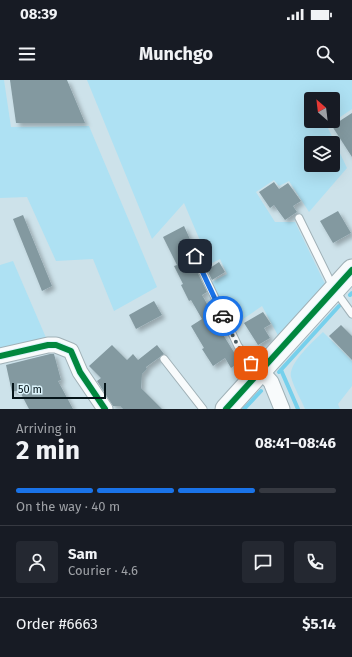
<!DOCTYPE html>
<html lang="en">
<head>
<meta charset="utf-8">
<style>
	body { margin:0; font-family:"Fira Sans",sans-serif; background:#242831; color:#f1f3f6; height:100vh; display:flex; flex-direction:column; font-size:15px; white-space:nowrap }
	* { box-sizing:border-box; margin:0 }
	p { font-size:13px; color:#9ea1a6 }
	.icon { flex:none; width:22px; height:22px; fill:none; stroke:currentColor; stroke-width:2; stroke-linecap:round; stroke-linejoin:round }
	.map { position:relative; height:329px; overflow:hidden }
	.panel { display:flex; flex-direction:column; background:#171b24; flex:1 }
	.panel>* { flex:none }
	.needle { width:26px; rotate:332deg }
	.controls { position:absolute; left:304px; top:12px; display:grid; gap:8px }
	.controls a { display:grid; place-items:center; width:36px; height:36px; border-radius:4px; background:#171b24; box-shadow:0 4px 16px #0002; font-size:20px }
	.scale { position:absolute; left:12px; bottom:10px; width:94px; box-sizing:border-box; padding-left:4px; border:2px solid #051419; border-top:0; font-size:11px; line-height:14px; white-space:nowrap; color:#051419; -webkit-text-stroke:3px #dbf3fb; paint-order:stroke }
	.pin { position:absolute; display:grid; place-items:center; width:34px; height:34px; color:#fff; margin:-17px; border-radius:8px; box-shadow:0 2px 6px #0006 }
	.courier { position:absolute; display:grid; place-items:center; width:40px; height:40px; margin:-20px; border:3px solid #1a73e8; border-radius:50%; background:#fff; color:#222; box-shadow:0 1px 5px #0007 }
	.headline em { font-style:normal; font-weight:700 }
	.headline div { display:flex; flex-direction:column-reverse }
	.headline { display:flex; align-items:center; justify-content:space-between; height:68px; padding:0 16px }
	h1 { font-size:26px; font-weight:700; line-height:30px }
	.bar { display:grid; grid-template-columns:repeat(4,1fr); gap:6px 4px; align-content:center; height:48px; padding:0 16px }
	.bar i { height:5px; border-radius:3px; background:#363941 }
	.bar .current { background:#1a73e8 }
	.bar p { grid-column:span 4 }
	.line { display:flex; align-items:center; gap:10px; padding:0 16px; border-top:1px solid #363941 }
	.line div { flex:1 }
	.round { display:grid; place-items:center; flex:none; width:42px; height:42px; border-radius:4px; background:#242831 }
	.status { display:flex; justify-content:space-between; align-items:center; height:28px; padding:0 20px; background:#171b24; direction:ltr }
	.status svg { height:11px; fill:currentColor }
	header { display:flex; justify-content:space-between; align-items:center; height:52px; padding:0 16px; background:#171b24; font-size:18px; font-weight:700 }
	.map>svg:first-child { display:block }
	.grass { fill:#aee1f3; fill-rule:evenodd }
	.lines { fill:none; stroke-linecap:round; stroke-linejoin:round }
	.stream { stroke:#76d0ec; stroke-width:4 }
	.building { fill:#8399a0; filter:url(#shadow) }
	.lane-casing { stroke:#a0b1b7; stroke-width:9 }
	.street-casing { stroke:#a0b1b7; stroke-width:17 }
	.secondary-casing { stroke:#a0b1b7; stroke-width:23 }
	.lane { stroke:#f8fbfc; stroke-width:7 }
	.street { stroke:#f8fbfc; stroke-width:15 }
	.secondary { stroke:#f8fbfc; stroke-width:21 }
	.cycleway-casing { stroke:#dbf3fb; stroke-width:8 }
	.cycleway { stroke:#00873e; stroke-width:6 }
	.done { stroke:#4b5c62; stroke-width:4; stroke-dasharray:0 7.2 }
	.route { stroke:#1a73e8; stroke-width:5 }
</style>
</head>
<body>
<div class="status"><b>08:39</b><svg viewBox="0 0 49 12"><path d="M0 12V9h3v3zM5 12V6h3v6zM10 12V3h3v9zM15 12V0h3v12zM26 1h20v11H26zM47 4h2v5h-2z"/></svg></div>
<header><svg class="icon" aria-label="menu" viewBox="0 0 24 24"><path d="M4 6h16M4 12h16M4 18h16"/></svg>Munchgo<svg class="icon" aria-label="search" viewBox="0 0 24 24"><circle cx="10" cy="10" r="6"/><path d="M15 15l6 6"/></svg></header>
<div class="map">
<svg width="352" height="329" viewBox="0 0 352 329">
	<defs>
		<filter id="shadow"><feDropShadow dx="3.5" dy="3.5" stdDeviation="2" flood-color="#0004"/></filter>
	</defs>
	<rect width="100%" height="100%" fill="#cde2ea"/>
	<!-- grass -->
	<g class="grass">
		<path d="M 0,0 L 4,0 L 11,47 L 89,46 L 157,207 L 114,231 L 93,179 L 56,181 L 27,117 L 0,118 Z"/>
		<path d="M 87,0 L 352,0 L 352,29 L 327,46 L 347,88 L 309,132 L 289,101 L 279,106 L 274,100 L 256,112 L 275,142 L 295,142 L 326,206 L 281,261 L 262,226 L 233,246 L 212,202 L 227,194 L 220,179 L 210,184 L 184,123 L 152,159 ZM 311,19 L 333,19 L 333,41 L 311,41 ZM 311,63 L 333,63 L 333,85 L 311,85 Z"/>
		<path d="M 13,181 L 47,260 L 0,271 L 0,185 Z"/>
		<path d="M 323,252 L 352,281 L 352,306 L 338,324 L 340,329 L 305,329 C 301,319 294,308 291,297 C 288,283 314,261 323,252 Z"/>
	</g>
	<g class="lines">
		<!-- stream -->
		<g class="stream">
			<path d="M 350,215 L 352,213"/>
			<path d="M 281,290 L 298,329"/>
			<path d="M 279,292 L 339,226"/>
			<path d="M 244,329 L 261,311"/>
		</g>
	</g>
	<!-- building -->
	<g class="building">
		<path d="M 10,0 L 67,0 L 85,43 L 16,43 Z"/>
		<path d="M 352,33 L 352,77 L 332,46 Z"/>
		<path d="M 274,102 L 279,109 L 288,103 L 301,121 L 293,126 L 297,132 L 285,140 L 274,125 L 270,128 L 259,112 Z"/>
		<path d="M 338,131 L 351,153 L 333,163 L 320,141 Z"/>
		<path d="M 23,135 L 52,206 L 42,211 L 13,139 Z"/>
		<path d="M 184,146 L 194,168 L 187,171 L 207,212 L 202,215 L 211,231 L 209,232 L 240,282 L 231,288 L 225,278 L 213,286 L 202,269 L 204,268 L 191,246 L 202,239 L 191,220 L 189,221 L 181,205 L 183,204 L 174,186 L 177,185 L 163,157 Z"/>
		<path d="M 219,182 L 225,192 L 212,200 L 207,190 Z"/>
		<path d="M 154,221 L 162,235 L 136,249 L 129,235 Z"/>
		<path d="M 263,232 L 271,244 L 264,248 L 270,258 L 258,265 L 244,243 Z"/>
		<path d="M 341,245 L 352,256 L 352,280 L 329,256 Z"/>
		<path d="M 112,265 L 127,280 L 133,274 L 138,280 L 157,265 L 164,274 L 146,287 L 147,289 L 142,294 L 141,308 L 162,329 L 123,329 L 120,326 L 113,326 L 97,301 L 101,298 L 89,286 Z"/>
		<path d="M 50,274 L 54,274 L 61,300 L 58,301 L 73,329 L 29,329 L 19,310 L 12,312 L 6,285 Z"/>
	</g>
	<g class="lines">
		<!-- lane casing -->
		<g class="lane-casing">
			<g id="lane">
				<path d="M 299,138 L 334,209 L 352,234"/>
				<path d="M 195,176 L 238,266 L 251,283 L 259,290"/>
				<path d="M 164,279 L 203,329"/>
			</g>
		</g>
		<!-- street casing -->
		<g class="street-casing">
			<g id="street">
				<path d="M 0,276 L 48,265 L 56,265 L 71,271 L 80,292 L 105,329"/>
				<path d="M 261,291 L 271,302 L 282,329"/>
			</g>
		</g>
		<!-- secondary casing -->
		<g class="secondary-casing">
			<path id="secondary" d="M 226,329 L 352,190"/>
		</g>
		<!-- lane -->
		<use href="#lane" class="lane"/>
		<!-- street -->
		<use href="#street" class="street"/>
		<!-- secondary -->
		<use href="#secondary" class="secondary"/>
		<!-- cycleway casing -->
		<g class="cycleway-casing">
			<g id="cycleway">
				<path d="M 0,276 L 48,265 L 56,265 L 71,271 L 80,292 L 105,329"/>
				<path d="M 226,329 L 352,190"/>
			</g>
		</g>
		<!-- cycleway -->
		<use href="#cycleway" class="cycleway"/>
	</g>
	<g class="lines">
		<!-- done -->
		<path class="done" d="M 223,236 L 238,266 L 251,283"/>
		<!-- route -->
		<path class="route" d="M 195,176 L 223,236"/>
	</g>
</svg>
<div class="controls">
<a><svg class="needle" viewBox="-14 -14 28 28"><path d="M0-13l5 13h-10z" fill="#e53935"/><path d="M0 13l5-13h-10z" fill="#9ea1a6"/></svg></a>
<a><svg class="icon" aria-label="layers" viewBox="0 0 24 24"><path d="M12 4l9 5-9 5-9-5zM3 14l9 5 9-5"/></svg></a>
</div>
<div class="scale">50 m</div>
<div class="pin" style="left:251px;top:283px;background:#ea580c"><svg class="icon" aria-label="bag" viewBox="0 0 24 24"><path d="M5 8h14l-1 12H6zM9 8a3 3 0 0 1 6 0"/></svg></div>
<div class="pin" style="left:195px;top:176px;background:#1f2937"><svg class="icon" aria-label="home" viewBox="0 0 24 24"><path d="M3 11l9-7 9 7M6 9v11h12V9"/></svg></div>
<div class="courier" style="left:223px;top:236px"><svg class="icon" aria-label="car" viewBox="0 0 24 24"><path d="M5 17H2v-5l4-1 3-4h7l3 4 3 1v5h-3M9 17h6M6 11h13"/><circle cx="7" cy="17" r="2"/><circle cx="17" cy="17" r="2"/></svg></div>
</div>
<section class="panel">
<div class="headline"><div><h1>2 min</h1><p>Arriving in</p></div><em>08:41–08:46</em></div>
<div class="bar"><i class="current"></i><i class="current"></i><i class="current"></i><i></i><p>On the way · 40 m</p></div>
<div class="line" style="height:72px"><a class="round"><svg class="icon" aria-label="person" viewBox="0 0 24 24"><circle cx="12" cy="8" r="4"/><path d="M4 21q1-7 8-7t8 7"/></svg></a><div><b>Sam</b><p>Courier · 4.6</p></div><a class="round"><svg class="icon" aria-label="chat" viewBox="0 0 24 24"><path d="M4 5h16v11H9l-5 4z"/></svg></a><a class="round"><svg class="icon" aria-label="phone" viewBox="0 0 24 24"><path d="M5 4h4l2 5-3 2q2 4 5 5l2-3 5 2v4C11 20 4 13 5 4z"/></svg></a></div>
<div class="line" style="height:52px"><div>Order #6663</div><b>$5.14</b></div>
</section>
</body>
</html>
